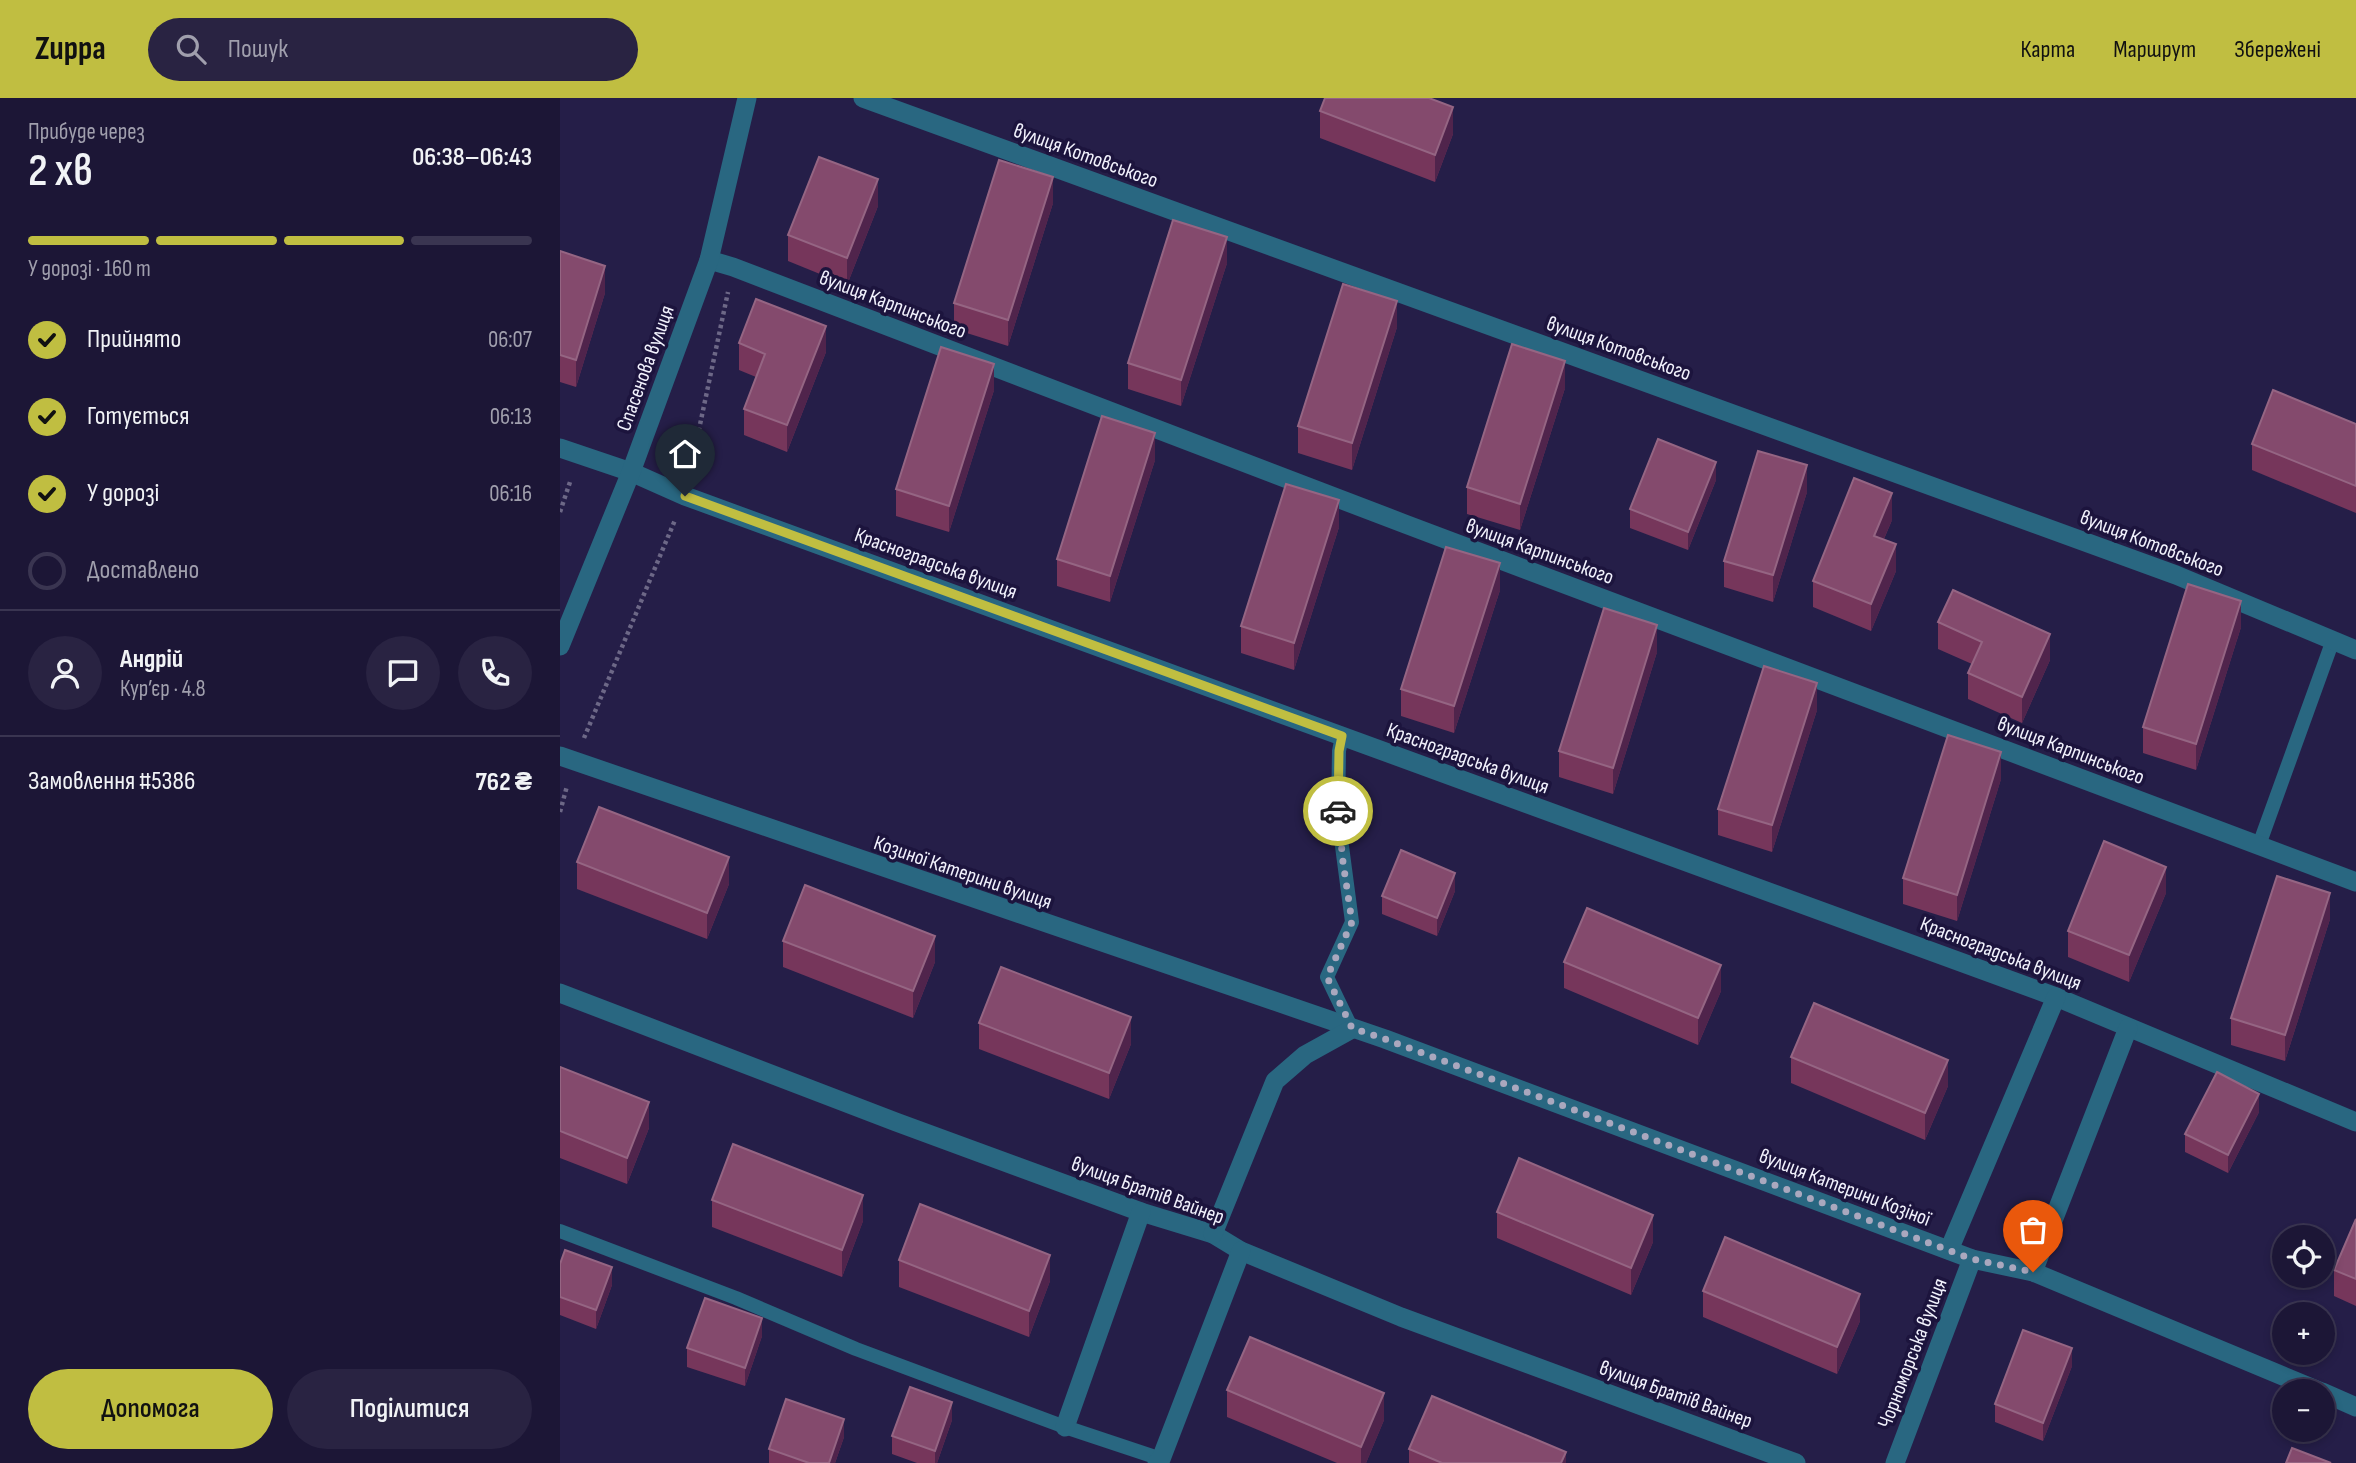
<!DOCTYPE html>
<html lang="uk">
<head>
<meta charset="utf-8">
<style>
	body { margin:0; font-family:"Sofia Sans Condensed",sans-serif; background:#292342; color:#f1f3f6; height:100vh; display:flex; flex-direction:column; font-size:26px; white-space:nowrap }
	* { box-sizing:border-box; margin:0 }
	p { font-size:23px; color:#a09fad }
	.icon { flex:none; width:38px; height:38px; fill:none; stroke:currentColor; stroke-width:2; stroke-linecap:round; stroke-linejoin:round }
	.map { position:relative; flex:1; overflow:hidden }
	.panel { display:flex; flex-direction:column; background:#1c1636; width:560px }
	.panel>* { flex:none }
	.fabs { position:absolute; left:1712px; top:1127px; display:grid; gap:14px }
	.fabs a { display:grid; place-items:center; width:63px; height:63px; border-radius:50%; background:#1c1636; box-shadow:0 4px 10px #0003,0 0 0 2px #3a3551; font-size:35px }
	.pin { position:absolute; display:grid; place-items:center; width:60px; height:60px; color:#fff; margin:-72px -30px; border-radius:50% 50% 50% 0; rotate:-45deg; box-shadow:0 0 7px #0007 }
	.pin .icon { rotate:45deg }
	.courier { position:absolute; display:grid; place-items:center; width:70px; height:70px; margin:-35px; border:5px solid #c0be41; border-radius:50%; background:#fff; color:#222; box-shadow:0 2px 9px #0007 }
	.overview em { font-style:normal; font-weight:600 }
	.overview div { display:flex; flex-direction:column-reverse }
	.overview { display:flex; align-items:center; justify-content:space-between; height:119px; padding:0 28px }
	h1 { font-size:46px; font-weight:600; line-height:52px }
	.bar { display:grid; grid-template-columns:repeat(4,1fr); gap:10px 7px; align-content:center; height:84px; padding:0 28px }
	.bar i { height:9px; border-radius:5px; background:#3a3551 }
	.bar .selected { background:#c0be41 }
	.bar p { grid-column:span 4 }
	.line { display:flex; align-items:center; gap:18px; padding:0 28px; border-top:2px solid #3a3551 }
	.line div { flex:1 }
	.round { display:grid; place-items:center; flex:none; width:74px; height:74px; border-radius:37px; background:#292342 }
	ol { padding:0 28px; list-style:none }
	li { display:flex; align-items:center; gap:21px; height:77px }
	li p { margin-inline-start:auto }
	li .icon { padding:7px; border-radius:50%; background:#c0be41; color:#111; stroke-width:4 }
	li:last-child { color:#a09fad }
	li i { width:38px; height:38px; border:4px solid #3a3551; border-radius:50% }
	.primary-button { display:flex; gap:14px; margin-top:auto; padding:14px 28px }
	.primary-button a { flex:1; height:80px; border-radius:42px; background:#c0be41; color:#111; font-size:28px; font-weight:600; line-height:80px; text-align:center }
	.primary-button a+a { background:#292342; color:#f1f3f6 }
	header { display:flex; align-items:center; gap:42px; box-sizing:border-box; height:98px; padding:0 35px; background:#c0be41; color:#111 }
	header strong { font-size:33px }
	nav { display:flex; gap:38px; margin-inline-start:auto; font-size:24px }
	.search { width:490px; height:63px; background:#292342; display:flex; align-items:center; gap:18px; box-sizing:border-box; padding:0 24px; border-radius:38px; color:#a09fad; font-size:26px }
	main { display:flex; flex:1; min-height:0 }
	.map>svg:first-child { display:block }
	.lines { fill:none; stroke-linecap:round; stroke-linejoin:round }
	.path { stroke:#6d6887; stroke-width:4.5; stroke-dasharray:3.5 3.5; stroke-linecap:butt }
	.service { stroke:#296781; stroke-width:14 }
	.minor { stroke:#296781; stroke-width:19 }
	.wall { fill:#76365b }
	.shaded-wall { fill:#50244c }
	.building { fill:#844a6d; stroke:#956583; stroke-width:2 }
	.done { stroke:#aaa8be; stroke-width:7; stroke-dasharray:0 12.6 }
	.route { stroke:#c0be41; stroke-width:9 }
	.labels { text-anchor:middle; stroke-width:7; stroke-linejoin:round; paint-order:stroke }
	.street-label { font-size:21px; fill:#f2f2fd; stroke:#1c143d }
</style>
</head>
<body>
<header>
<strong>Zuppa</strong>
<div class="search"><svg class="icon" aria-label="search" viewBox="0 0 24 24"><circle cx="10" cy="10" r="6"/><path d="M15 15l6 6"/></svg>Пошук</div>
<nav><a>Карта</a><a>Маршрут</a><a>Збережені</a></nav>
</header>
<main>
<section class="panel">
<div class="overview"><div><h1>2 хв</h1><p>Прибуде через</p></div><em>06:38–06:43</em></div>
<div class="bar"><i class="selected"></i><i class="selected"></i><i class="selected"></i><i></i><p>У дорозі · 160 m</p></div>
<ol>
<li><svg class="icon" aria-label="check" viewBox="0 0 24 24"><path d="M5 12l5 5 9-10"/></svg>Прийнято<p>06:07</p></li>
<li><svg class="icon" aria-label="check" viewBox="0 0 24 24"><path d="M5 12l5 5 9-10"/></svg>Готується<p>06:13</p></li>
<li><svg class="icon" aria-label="check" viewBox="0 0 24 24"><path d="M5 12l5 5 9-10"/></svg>У дорозі<p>06:16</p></li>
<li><i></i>Доставлено</li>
</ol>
<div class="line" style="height:126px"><a class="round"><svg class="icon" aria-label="person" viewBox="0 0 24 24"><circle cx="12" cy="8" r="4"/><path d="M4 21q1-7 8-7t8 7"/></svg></a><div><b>Андрій</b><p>Кур’єр · 4.8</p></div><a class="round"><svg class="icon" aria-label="chat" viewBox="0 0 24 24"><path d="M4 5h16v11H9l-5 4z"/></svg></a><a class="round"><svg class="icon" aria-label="phone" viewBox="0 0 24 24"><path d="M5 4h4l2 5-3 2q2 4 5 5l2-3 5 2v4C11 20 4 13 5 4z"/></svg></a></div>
<div class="line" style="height:91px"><div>Замовлення #5386</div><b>762 ₴</b></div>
<div class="primary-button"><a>Допомога</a><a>Поділитися</a></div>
</section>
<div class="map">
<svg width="1796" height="1365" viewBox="0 0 1796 1365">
	<rect width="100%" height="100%" fill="#251e48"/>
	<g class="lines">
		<!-- path -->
		<g class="path">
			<path d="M 130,374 L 168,194"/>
			<path d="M 0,414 L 11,381"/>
			<path d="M 24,640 L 115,422"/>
			<path d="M 0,714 L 7,688"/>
		</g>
		<!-- service -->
		<g class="service">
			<path d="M 782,638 L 779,653 L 778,718 L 792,824 L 767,879 L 792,931"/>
			<path d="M 1699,747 L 1773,542"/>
			<path d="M 0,1133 L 176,1200 L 296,1251 L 505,1329 L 601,1361"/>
		</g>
		<!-- minor -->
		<g class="minor">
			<path d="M 303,0 L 1616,477 L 1796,552"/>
			<path d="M 149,162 L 173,169 L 845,426 L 1796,784"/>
			<path d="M 0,350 L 71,374 L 125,398 L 1496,899 L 1796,1024"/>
			<path d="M 0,548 L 71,374 L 149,162 L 187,0"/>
			<path d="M 0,658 L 825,941 L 1412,1161 L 1473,1174 L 1759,1293"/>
			<path d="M 0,895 L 336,1024 L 581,1114 L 653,1136 L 681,1153 L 841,1219 L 1236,1365"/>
			<path d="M 653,1136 L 715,983 L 745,957 L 792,931"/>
			<path d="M 1389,1152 L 1496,899"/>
			<path d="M 1473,1174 L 1568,930"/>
			<path d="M 1762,1294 L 1796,1309"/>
			<path d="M 505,1329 L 581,1114"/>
			<path d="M 597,1365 L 601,1361 L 681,1153"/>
			<path d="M 1335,1365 L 1412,1161"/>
		</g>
	</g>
	<!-- wall -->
	<g class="wall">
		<path d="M 760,13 L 893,36 L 875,84 L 760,40 Z"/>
		<path d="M 493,105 L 448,248 L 394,231 L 394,205 Z"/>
		<path d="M 318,108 L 287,187 L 228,163 L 228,137 Z"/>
		<path d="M 0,153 L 45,195 L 16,289 L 0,284 Z"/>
		<path d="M 667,165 L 621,308 L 568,291 L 568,265 Z"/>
		<path d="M 837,229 L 792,372 L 738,355 L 738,328 Z"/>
		<path d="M 179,245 L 266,254 L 227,354 L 184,337 L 184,311 L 196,279 L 179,272 Z"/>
		<path d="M 1005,290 L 960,432 L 907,416 L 907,389 Z"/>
		<path d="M 434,292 L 389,434 L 336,418 L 336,391 Z"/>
		<path d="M 1796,326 L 1796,415 L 1692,372 L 1692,346 Z"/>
		<path d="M 595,362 L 550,504 L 497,488 L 497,461 Z"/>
		<path d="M 1156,382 L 1128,452 L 1070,430 L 1070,411 Z"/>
		<path d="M 1247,394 L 1213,504 L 1164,489 L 1164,463 Z"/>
		<path d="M 1332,422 L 1324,441 L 1336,473 L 1311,533 L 1253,509 L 1253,483 Z"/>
		<path d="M 779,429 L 734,572 L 681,555 L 681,528 Z"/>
		<path d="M 940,492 L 894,635 L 841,618 L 841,591 Z"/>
		<path d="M 1378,524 L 1490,562 L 1462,625 L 1408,601 L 1408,575 L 1412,566 L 1378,551 Z"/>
		<path d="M 1681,529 L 1636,672 L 1583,655 L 1583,629 Z"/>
		<path d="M 1097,554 L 1053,696 L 999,679 L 999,653 Z"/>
		<path d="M 1257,612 L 1212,754 L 1158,737 L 1158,711 Z"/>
		<path d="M 1441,681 L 1397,823 L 1343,806 L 1343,780 Z"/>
		<path d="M 17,764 L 169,786 L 147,841 L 17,791 Z"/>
		<path d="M 895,793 L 877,838 L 822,816 L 822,798 Z"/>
		<path d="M 1606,795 L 1569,884 L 1508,859 L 1508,833 Z"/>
		<path d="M 1770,821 L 1725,963 L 1671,947 L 1671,920 Z"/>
		<path d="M 223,843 L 375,864 L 353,920 L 223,869 Z"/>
		<path d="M 1004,864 L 1161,893 L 1138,947 L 1004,890 Z"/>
		<path d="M 419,925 L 571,946 L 549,1001 L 419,951 Z"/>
		<path d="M 1231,959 L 1388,988 L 1365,1042 L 1231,985 Z"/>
		<path d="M 0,969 L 89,1030 L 67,1086 L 0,1060 Z"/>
		<path d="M 1699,1014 L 1668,1075 L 1625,1054 L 1625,1036 Z"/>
		<path d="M 152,1102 L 303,1123 L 282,1179 L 152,1129 Z"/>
		<path d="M 937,1114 L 1093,1144 L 1071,1197 L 937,1140 Z"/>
		<path d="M 1796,1121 L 1796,1208 L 1774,1198 L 1774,1172 Z"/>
		<path d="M 339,1162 L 490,1183 L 469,1239 L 339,1189 Z"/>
		<path d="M 0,1166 L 52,1187 L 36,1231 L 0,1217 Z"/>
		<path d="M 1143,1193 L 1300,1223 L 1277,1276 L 1143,1219 Z"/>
		<path d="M 202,1238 L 185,1288 L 127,1269 L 127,1250 Z"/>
		<path d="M 1512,1268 L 1483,1343 L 1435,1324 L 1435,1306 Z"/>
		<path d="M 667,1292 L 824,1322 L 806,1365 L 777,1365 L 667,1319 Z"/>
		<path d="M 392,1322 L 377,1365 L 357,1365 L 332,1356 L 332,1338 Z"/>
		<path d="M 284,1339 L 275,1365 L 209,1365 L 209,1351 Z"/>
		<path d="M 849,1351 L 1006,1365 L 849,1365 Z"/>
	</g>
	<!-- shaded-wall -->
	<g class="shaded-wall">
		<path d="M 893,9 L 893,36 L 875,84 L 875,57 Z"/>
		<path d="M 493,79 L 493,105 L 448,248 L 448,222 Z"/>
		<path d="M 318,81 L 318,108 L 287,187 L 287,160 Z"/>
		<path d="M 667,139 L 667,165 L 621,308 L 621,282 Z"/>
		<path d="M 45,168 L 45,195 L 16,289 L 16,262 Z"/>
		<path d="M 837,203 L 837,229 L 792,372 L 792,345 Z"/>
		<path d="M 266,228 L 266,254 L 227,354 L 227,327 Z"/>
		<path d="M 1005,263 L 1005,290 L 960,432 L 960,406 Z"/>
		<path d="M 434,266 L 434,292 L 389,434 L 389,408 Z"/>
		<path d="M 595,335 L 595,362 L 550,504 L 550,478 Z"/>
		<path d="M 1156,364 L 1156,382 L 1128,452 L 1128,434 Z"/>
		<path d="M 1247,367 L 1247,394 L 1213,504 L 1213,477 Z"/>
		<path d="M 1332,395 L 1332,422 L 1314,464 L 1314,438 Z"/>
		<path d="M 779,402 L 779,429 L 734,572 L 734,545 Z"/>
		<path d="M 1336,446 L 1336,473 L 1311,533 L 1311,506 Z"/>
		<path d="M 940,465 L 940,492 L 894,635 L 894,608 Z"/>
		<path d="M 1681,503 L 1681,529 L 1636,672 L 1636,646 Z"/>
		<path d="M 1097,527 L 1097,554 L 1053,696 L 1053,670 Z"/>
		<path d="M 1490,536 L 1490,562 L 1462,625 L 1462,599 Z"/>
		<path d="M 1257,585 L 1257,612 L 1212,754 L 1212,727 Z"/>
		<path d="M 1441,654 L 1441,681 L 1397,823 L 1397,797 Z"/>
		<path d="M 169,759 L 169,786 L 147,841 L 147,815 Z"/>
		<path d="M 1606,769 L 1606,795 L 1569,884 L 1569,857 Z"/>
		<path d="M 895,775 L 895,793 L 877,838 L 877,820 Z"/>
		<path d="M 1770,795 L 1770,821 L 1725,963 L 1725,937 Z"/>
		<path d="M 375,838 L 375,864 L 353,920 L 353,893 Z"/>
		<path d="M 1161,867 L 1161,893 L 1138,947 L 1138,920 Z"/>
		<path d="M 571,919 L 571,946 L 549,1001 L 549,975 Z"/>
		<path d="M 1388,962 L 1388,988 L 1365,1042 L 1365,1015 Z"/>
		<path d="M 1699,996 L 1699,1014 L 1668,1075 L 1668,1057 Z"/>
		<path d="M 89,1004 L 89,1030 L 67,1086 L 67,1060 Z"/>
		<path d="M 303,1097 L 303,1123 L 282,1179 L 282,1152 Z"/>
		<path d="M 1093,1117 L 1093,1144 L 1071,1197 L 1071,1170 Z"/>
		<path d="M 490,1157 L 490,1183 L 469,1239 L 469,1213 Z"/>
		<path d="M 52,1169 L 52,1187 L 36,1231 L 36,1212 Z"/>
		<path d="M 1300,1196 L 1300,1223 L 1277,1276 L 1277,1249 Z"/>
		<path d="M 202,1220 L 202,1238 L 185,1288 L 185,1270 Z"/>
		<path d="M 1512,1250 L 1512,1268 L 1483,1343 L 1483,1325 Z"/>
		<path d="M 824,1295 L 824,1322 L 806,1365 L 801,1365 L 801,1349 Z"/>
		<path d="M 392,1304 L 392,1322 L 377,1365 L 375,1365 L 375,1353 Z"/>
		<path d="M 284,1321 L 284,1339 L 275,1365 L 269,1365 Z"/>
		<path d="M 1006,1354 L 1006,1365 L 1001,1365 Z"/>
	</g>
	<!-- building -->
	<g class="building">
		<path d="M 765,0 L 869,0 L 893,9 L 875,57 L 760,13 Z"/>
		<path d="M 259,59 L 318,81 L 287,160 L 228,137 Z"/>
		<path d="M 439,62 L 493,79 L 448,222 L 394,205 Z"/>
		<path d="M 613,122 L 667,139 L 621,282 L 568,265 Z"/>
		<path d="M 0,153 L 45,168 L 16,262 L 0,257 Z"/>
		<path d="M 783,186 L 837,203 L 792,345 L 738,328 Z"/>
		<path d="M 196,201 L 266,228 L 227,327 L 184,311 L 205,256 L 179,245 Z"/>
		<path d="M 952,246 L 1005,263 L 960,406 L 907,389 Z"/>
		<path d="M 381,249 L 434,266 L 389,408 L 336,391 Z"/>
		<path d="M 1713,292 L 1796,326 L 1796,388 L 1692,346 Z"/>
		<path d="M 542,318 L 595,335 L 550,478 L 497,461 Z"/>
		<path d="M 1098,341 L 1156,364 L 1128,434 L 1070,411 Z"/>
		<path d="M 1198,353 L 1247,367 L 1213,477 L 1164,463 Z"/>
		<path d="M 1294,380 L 1332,395 L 1314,438 L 1336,446 L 1311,506 L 1253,483 Z"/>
		<path d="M 726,386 L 779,402 L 734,545 L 681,528 Z"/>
		<path d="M 886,449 L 940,465 L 894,608 L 841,591 Z"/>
		<path d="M 1628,486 L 1681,503 L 1636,646 L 1583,629 Z"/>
		<path d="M 1393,492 L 1490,536 L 1462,599 L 1408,575 L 1422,544 L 1378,524 Z"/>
		<path d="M 1044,510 L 1097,527 L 1053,670 L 999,653 Z"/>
		<path d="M 1204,568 L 1257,585 L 1212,727 L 1158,711 Z"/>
		<path d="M 1388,637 L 1441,654 L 1397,797 L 1343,780 Z"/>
		<path d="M 39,709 L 169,759 L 147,815 L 17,764 Z"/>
		<path d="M 1544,743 L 1606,769 L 1569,857 L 1508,833 Z"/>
		<path d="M 841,752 L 895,775 L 877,820 L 822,798 Z"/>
		<path d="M 1717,778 L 1770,795 L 1725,937 L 1671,920 Z"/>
		<path d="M 245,787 L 375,838 L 353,893 L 223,843 Z"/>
		<path d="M 1027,810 L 1161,867 L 1138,920 L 1004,864 Z"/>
		<path d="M 441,869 L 571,919 L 549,975 L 419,925 Z"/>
		<path d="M 1254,905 L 1388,962 L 1365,1015 L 1231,959 Z"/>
		<path d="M 0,969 L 89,1004 L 67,1060 L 0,1033 Z"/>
		<path d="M 1657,974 L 1699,996 L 1668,1057 L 1625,1036 Z"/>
		<path d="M 173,1046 L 303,1097 L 282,1152 L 152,1102 Z"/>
		<path d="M 959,1060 L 1093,1117 L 1071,1170 L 937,1114 Z"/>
		<path d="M 360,1106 L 490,1157 L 469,1213 L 339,1162 Z"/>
		<path d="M 1796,1121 L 1796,1181 L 1774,1172 Z"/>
		<path d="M 1165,1139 L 1300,1196 L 1277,1249 L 1143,1193 Z"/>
		<path d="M 5,1152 L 52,1169 L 36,1212 L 0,1199 L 0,1166 Z"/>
		<path d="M 145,1200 L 202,1220 L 185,1270 L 127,1250 Z"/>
		<path d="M 1463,1232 L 1512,1250 L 1483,1325 L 1435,1306 Z"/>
		<path d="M 690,1239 L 824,1295 L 801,1349 L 667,1292 Z"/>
		<path d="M 350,1289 L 392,1304 L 375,1353 L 332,1338 Z"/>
		<path d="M 872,1298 L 1006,1354 L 1001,1365 L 882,1365 L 849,1351 Z"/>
		<path d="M 226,1301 L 284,1321 L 269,1365 L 249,1365 L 209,1351 Z"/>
		<path d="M 1732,1350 L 1771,1365 L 1726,1365 Z"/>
	</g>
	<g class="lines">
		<!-- done -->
		<path class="done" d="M 778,713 L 783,764 L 792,824 L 767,879 L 792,930 L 825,941 L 1412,1161 L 1473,1174"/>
		<!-- route -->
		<path class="route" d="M 125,398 L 782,638 L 779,653 L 778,713"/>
	</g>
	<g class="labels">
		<!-- street labels -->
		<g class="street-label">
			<text transform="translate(526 57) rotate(20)" y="7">вулиця Котовського</text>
			<text transform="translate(333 206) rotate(21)" y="7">вулиця Карпинського</text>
			<text transform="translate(1059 250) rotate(20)" y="7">вулиця Котовського</text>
			<text transform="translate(85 270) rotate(-70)" y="7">Спасенова вулиця</text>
			<text transform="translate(1592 445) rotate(21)" y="7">вулиця Котовського</text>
			<text transform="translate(980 453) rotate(20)" y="7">вулиця Карпинського</text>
			<text transform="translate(376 465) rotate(20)" y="7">Красноградська вулиця</text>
			<text transform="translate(1511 652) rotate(21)" y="7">вулиця Карпинського</text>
			<text transform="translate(908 660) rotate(20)" y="7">Красноградська вулиця</text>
			<text transform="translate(403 774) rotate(19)" y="7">Козиної Катерини вулиця</text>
			<text transform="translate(1441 855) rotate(21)" y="7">Красноградська вулиця</text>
			<text transform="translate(1285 1089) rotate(21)" y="7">вулиця Катерини Козіної</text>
			<text transform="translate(588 1092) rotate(20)" y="7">вулиця Братів Вайнер</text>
			<text transform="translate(1352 1255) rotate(-69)" y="7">Чорноморська вулиця</text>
			<text transform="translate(1116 1296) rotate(20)" y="7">вулиця Братів Вайнер</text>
		</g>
	</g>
</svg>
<div class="fabs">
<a><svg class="icon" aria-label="locate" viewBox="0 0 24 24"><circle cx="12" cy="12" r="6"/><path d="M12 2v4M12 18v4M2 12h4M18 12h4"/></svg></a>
<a>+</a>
<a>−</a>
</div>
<div class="pin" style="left:1473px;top:1174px;background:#ea580c"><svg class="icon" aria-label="bag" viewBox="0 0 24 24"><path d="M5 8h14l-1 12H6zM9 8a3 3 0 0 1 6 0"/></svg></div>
<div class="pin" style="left:125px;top:398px;background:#1f2937"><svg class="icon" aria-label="home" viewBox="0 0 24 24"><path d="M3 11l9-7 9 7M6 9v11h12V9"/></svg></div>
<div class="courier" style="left:778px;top:713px"><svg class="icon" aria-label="car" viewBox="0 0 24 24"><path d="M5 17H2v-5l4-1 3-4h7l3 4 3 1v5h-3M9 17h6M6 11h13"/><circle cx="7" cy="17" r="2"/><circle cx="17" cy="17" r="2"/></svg></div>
</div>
</main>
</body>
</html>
